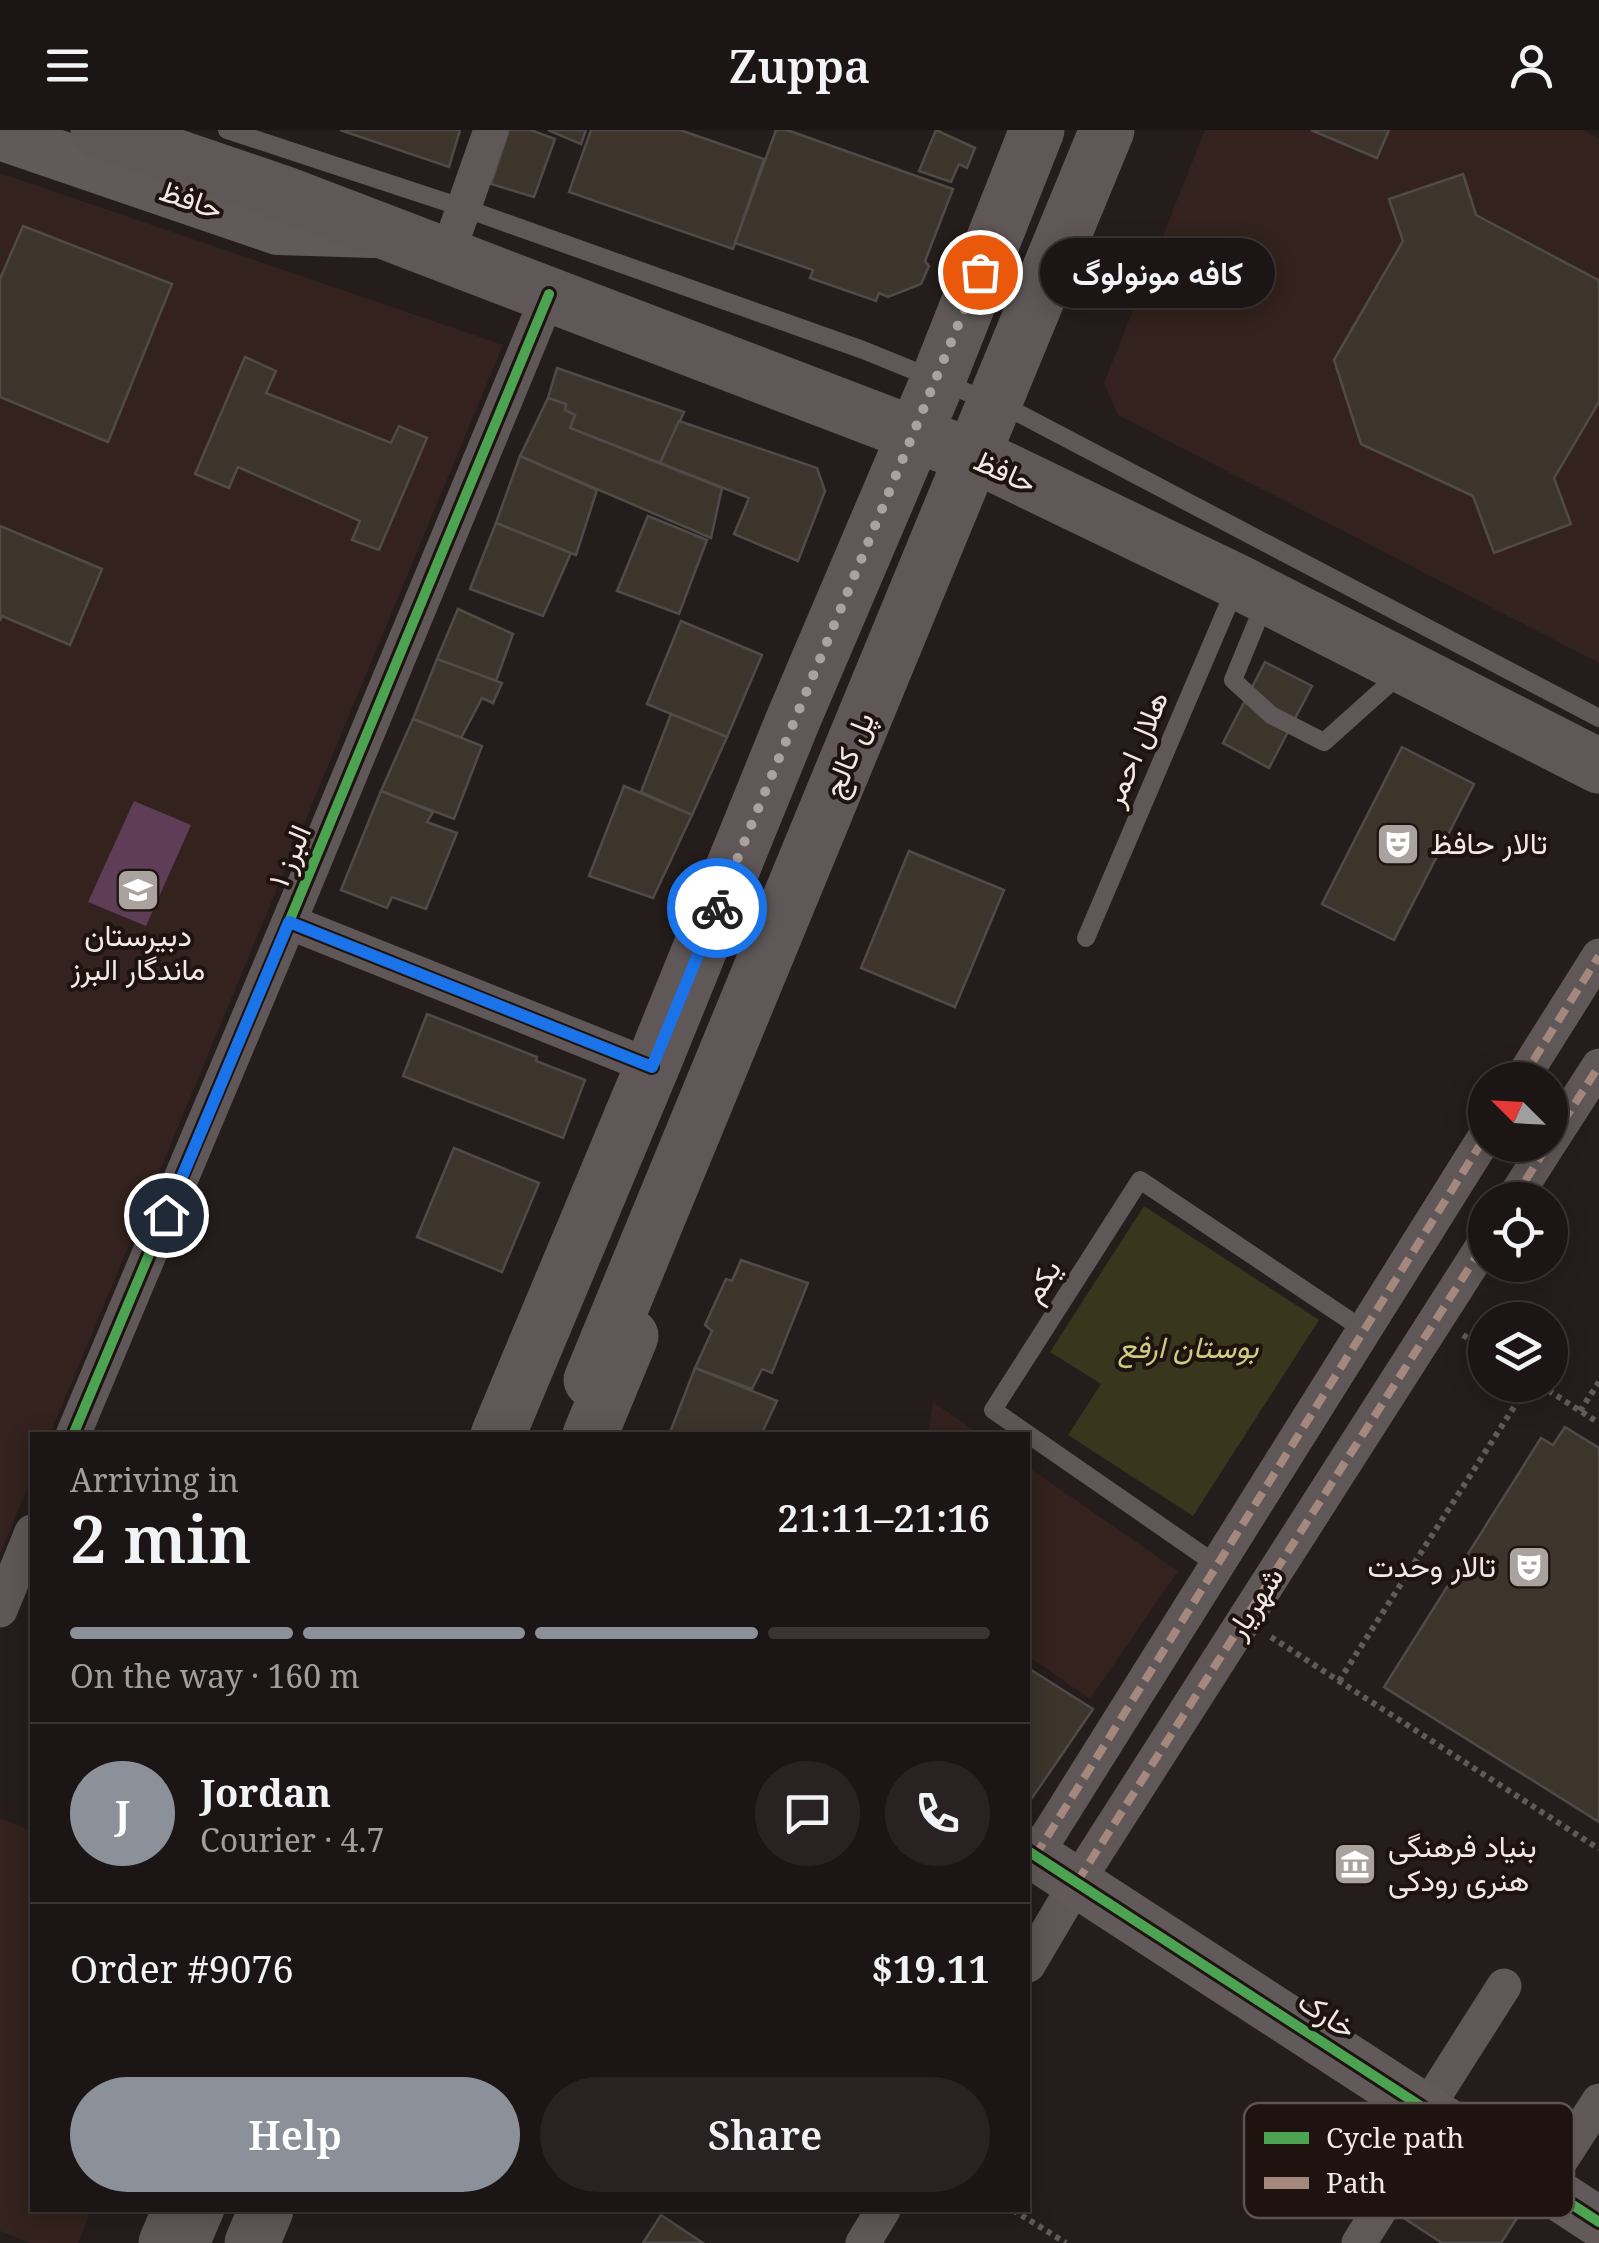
<!DOCTYPE html>
<html lang="en">
<head>
<meta charset="utf-8">
<style>
	body { margin:0; font-family:"Noto Serif",Vazirmatn,serif; background:#282322; color:#f1f3f6; height:100vh; display:flex; flex-direction:column; font-size:38px; white-space:nowrap }
	* { box-sizing:border-box; margin:0 }
	p { font-size:32px; color:#a09fa0 }
	.icon { flex:none; width:55px; height:55px; fill:none; stroke:currentColor; stroke-width:2; stroke-linecap:round; stroke-linejoin:round }
	.map { position:relative; flex:1; overflow:hidden }
	.drawer { position:absolute; left:30px; top:1302px; width:1000px; height:780px; display:flex; flex-direction:column; background:#1b1615; border-radius:0px; box-shadow:0 5px 25px #0003,0 0 0 2px #393534 }
	.drawer>* { flex:none }
	.needle { width:65px; rotate:294deg }
	.tools { position:absolute; left:1468px; top:932px; display:grid; gap:20px }
	.tools a { display:grid; place-items:center; width:100px; height:100px; border-radius:50%; background:#1b1615; box-shadow:0 5px 25px #0003,0 0 0 2px #393534; font-size:50px }
	.pin { position:absolute; display:grid; place-items:center; width:85px; height:85px; color:#fff; margin:-42px; border:5px solid #fff; border-radius:50%; box-shadow:0 2px 10px #0007 }
	.courier { position:absolute; display:grid; place-items:center; width:100px; height:100px; margin:-50px; border:8px solid #1a73e8; border-radius:50%; background:#fff; color:#222; box-shadow:0 2px 12px #0007 }
	.bubble { position:absolute; height:70px; border-radius:35px; background:#1b1615; box-shadow:0 5px 25px #0003,0 0 0 2px #393534; font-size:32px; font-weight:600; line-height:70px; text-align:center }
	.head em { font-style:normal; font-weight:600 }
	.head div { display:flex; flex-direction:column-reverse }
	.head { display:flex; align-items:center; justify-content:space-between; height:170px; padding:0 40px }
	h1 { font-size:65px; font-weight:600; line-height:75px }
	.bar { display:grid; grid-template-columns:repeat(4,1fr); gap:15px 10px; align-content:center; height:120px; padding:0 40px }
	.bar i { height:12px; border-radius:8px; background:#393534 }
	.bar .current { background:#8c9099 }
	.bar p { grid-column:span 4 }
	.line { display:flex; align-items:center; gap:25px; padding:0 40px; border-top:2px solid #393534 }
	.line div { flex:1 }
	.round { display:grid; place-items:center; flex:none; width:105px; height:105px; border-radius:52px; background:#282322 }
	.button { display:flex; gap:20px; margin-top:auto; padding:20px 40px }
	.button a { flex:1; height:115px; border-radius:60px; background:#8c9099; color:#fff; font-size:40px; font-weight:600; line-height:115px; text-align:center }
	.button a+a { background:#282322; color:#f1f3f6 }
	header { display:flex; justify-content:space-between; align-items:center; height:130px; padding:0 40px; background:#1b1615; font-size:45px; font-weight:600 }
	.map>svg:first-child { display:block }
	.built { fill:#33221d }
	.green { fill:#38361c }
	.water { fill:#5e3d57 }
	.building { fill:#3d342c; stroke:#504b48; stroke-width:2.5 }
	.lines { fill:none; stroke-linecap:round; stroke-linejoin:round }
	.path { stroke:#605b5b; stroke-width:6; stroke-dasharray:5 5; stroke-linecap:butt }
	.lane { stroke:#5f5758; stroke-width:18 }
	.street { stroke:#5f5758; stroke-width:35 }
	.secondary { stroke:#61595a; stroke-width:50 }
	.primary { stroke:#605858; stroke-width:55 }
	.primary-bridge { stroke:#605858; stroke-width:55 }
	.quiet { stroke:#a5887d; stroke-width:8; stroke-dasharray:15 8; stroke-linecap:butt }
	.cycleway-casing { stroke:#1e130f; stroke-width:16 }
	.cycleway { stroke:#4ca352; stroke-width:10 }
	.done { stroke:#aaa29f; stroke-width:10; stroke-dasharray:0 18 }
	.route { stroke:#1a73e8; stroke-width:12 }
	.labels { text-anchor:middle; stroke-width:8; stroke-linejoin:round; paint-order:stroke }
	.street-label { font-size:30px; fill:#f2e9e6; stroke:#1e130f }
	.poi-label { font-size:30px; fill:#f2e9e6; stroke:#1e130f; text-anchor:start }
	.park-label { font-size:30px; font-style:italic; fill:#cbcb82; stroke:#1e130f }
	.key { fill:#1e130f; stroke:#5e5350; stroke-width:2.5 }
	.key-label { font-size:28px; fill:#f2e9e6 }
</style>
</head>
<body>
<header><svg class="icon" aria-label="menu" viewBox="0 0 24 24"><path d="M4 6h16M4 12h16M4 18h16"/></svg>Zuppa<svg class="icon" aria-label="person" viewBox="0 0 24 24"><circle cx="12" cy="8" r="4"/><path d="M4 21q1-7 8-7t8 7"/></svg></header>
<div class="map">
<svg width="1599" height="2113" viewBox="0 0 1599 2113">
	<rect width="100%" height="100%" fill="#241d1c"/>
	<!-- built -->
	<g class="built">
		<path d="M 1205,0 L 1584,0 L 1599,9 L 1599,533 L 1118,285 L 1104,253 Z"/>
		<path d="M 0,43 L 503,215 L 50,1305 L 32,1305 L 32,1347 L 0,1425 Z"/>
		<path d="M 933,1272 L 981,1305 L 928,1305 Z"/>
		<path d="M 1028,1337 L 1178,1441 L 1090,1569 L 1028,1526 Z"/>
		<path d="M 0,1688 L 32,1701 L 32,2080 L 91,2080 L 78,2113 L 30,2113 L 0,2101 Z"/>
	</g>
	<!-- green -->
	<path class="green" d="M 1144,1076 L 1319,1190 L 1193,1386 L 1068,1305 L 1101,1254 L 1050,1222 Z"/>
	<!-- water -->
	<path class="water" d="M 134,671 L 191,695 L 146,796 L 88,772 Z"/>
	<!-- building -->
	<g class="building">
		<path d="M 340,0 L 460,0 L 449,37 Z"/>
		<path d="M 509,0 L 531,0 L 555,9 L 534,67 L 491,54 Z"/>
		<path d="M 548,0 L 586,0 L 581,14 Z"/>
		<path d="M 591,0 L 680,0 L 764,29 L 733,119 L 569,62 Z"/>
		<path d="M 776,0 L 787,0 L 953,59 L 925,131 L 929,136 L 921,154 L 888,167 L 879,163 L 876,171 L 810,148 L 813,140 L 735,113 Z"/>
		<path d="M 936,0 L 975,18 L 967,38 L 959,34 L 951,52 L 919,41 Z"/>
		<path d="M 1311,0 L 1389,0 L 1377,28 Z"/>
		<path d="M 1463,44 L 1476,85 L 1598,150 L 1599,154 L 1599,272 L 1554,348 L 1571,394 L 1494,423 L 1473,366 L 1361,314 L 1334,230 L 1403,111 L 1389,69 Z"/>
		<path d="M 23,96 L 172,154 L 108,312 L 0,267 L 0,149 Z"/>
		<path d="M 245,227 L 276,241 L 266,263 L 391,313 L 399,296 L 427,308 L 379,420 L 352,410 L 360,391 L 238,337 L 229,358 L 195,344 Z"/>
		<path d="M 557,238 L 684,282 L 660,333 L 570,298 L 575,285 L 565,280 L 566,274 L 548,268 Z"/>
		<path d="M 548,268 L 566,274 L 565,280 L 575,285 L 570,298 L 722,358 L 711,408 L 520,326 Z"/>
		<path d="M 679,291 L 817,338 L 825,361 L 798,431 L 734,404 L 749,368 L 660,333 Z"/>
		<path d="M 520,326 L 597,360 L 576,425 L 496,393 Z"/>
		<path d="M 648,386 L 707,410 L 679,484 L 617,461 Z"/>
		<path d="M 496,393 L 571,423 L 543,486 L 470,459 Z"/>
		<path d="M 0,396 L 102,439 L 70,515 L 2,486 L 0,491 Z"/>
		<path d="M 458,479 L 513,504 L 496,551 L 437,529 Z"/>
		<path d="M 681,491 L 762,525 L 727,607 L 647,574 Z"/>
		<path d="M 437,529 L 502,553 L 493,573 L 482,568 L 461,608 L 413,589 Z"/>
		<path d="M 1265,532 L 1312,556 L 1269,638 L 1223,613 Z"/>
		<path d="M 671,584 L 727,607 L 692,685 L 641,662 Z"/>
		<path d="M 413,589 L 482,616 L 454,689 L 381,661 Z"/>
		<path d="M 1402,617 L 1474,654 L 1394,810 L 1322,774 Z"/>
		<path d="M 624,656 L 692,685 L 653,768 L 589,746 Z"/>
		<path d="M 381,661 L 433,682 L 427,692 L 457,703 L 426,779 L 392,767 L 387,778 L 341,760 Z"/>
		<path d="M 909,721 L 1004,760 L 955,877 L 861,838 Z"/>
		<path d="M 427,884 L 537,927 L 536,931 L 585,950 L 563,1008 L 403,946 Z"/>
		<path d="M 454,1018 L 539,1053 L 502,1142 L 417,1107 Z"/>
		<path d="M 741,1130 L 808,1153 L 772,1243 L 762,1239 L 752,1259 L 695,1238 L 712,1201 L 705,1195 L 726,1149 L 732,1151 Z"/>
		<path d="M 695,1238 L 777,1271 L 761,1305 L 669,1305 Z"/>
		<path d="M 1565,1297 L 1599,1318 L 1599,1692 L 1384,1557 L 1541,1308 L 1553,1315 Z"/>
		<path d="M 1028,1538 L 1093,1579 L 1032,1668 L 1028,1665 Z"/>
		<path d="M 1438,2012 L 1528,2071 L 1501,2113 L 1442,2113 L 1393,2081 Z"/>
		<path d="M 661,2085 L 703,2113 L 643,2113 Z"/>
	</g>
	<g class="lines">
		<!-- path -->
		<g class="path">
			<path d="M 1463,1205 L 1485,1219"/>
			<path d="M 1540,1255 L 1599,1293"/>
			<path d="M 1580,1281 L 1599,1252"/>
			<path d="M 1271,1507 L 1599,1719"/>
			<path d="M 1339,1551 L 1528,1255"/>
			<path d="M 1013,2080 L 1066,2113"/>
		</g>
		<!-- lane -->
		<g class="lane">
			<path d="M 227,0 L 464,78 L 863,220 L 1018,283 L 1599,588"/>
			<path d="M 1265,472 L 1233,550 L 1271,585 L 1324,612 L 1401,543"/>
			<path d="M 1086,808 L 1235,459"/>
			<path d="M 1217,1435 L 993,1280 L 1140,1050 L 1364,1200"/>
			<path d="M 202,2113 L 216,2080"/>
		</g>
		<!-- street -->
		<g class="street">
			<path d="M 447,125 L 491,0"/>
			<path d="M 289,792 L 652,937"/>
			<path d="M 1521,950 L 1599,826"/>
			<path d="M 1550,1012 L 1599,936"/>
			<path d="M 1513,1070 L 1548,1015"/>
			<path d="M 73,1305 L 289,792 L 549,164"/>
			<path d="M 0,1480 L 32,1402"/>
			<path d="M 1035,1726 L 1485,1007"/>
			<path d="M 1028,1835 L 1077,1752 L 1485,1113"/>
			<path d="M 1426,1979 L 1504,1856"/>
			<path d="M 1544,2056 L 1599,1971"/>
			<path d="M 863,2113 L 883,2080"/>
			<path d="M 1359,2113 L 1438,1987"/>
		</g>
		<!-- secondary -->
		<g class="secondary">
			<path d="M 0,5 L 278,100 L 374,103"/>
			<path d="M 1028,1721 L 1599,2092"/>
		</g>
		<!-- primary -->
		<g class="primary">
			<path d="M 98,0 L 283,63 L 995,335 L 1238,452 L 1599,636"/>
			<path d="M 498,1305 L 652,937 L 793,590 L 938,250 L 1037,0"/>
			<path d="M 590,1305 L 631,1206"/>
			<path d="M 166,2113 L 180,2080"/>
			<path d="M 252,2113 L 266,2080"/>
		</g>
		<!-- primary-bridge -->
		<path class="primary-bridge" d="M 591,1250 L 1107,0"/>
		<!-- quiet -->
		<g class="quiet">
			<path d="M 1521,950 L 1599,826"/>
			<path d="M 1550,1012 L 1599,936"/>
			<path d="M 1513,1070 L 1548,1015"/>
			<path d="M 1035,1726 L 1485,1007"/>
			<path d="M 1077,1752 L 1485,1113"/>
		</g>
		<!-- cycleway casing -->
		<g class="cycleway-casing">
			<g id="cycleway">
				<path d="M 289,792 L 652,937"/>
				<path d="M 73,1305 L 289,792 L 549,164"/>
				<path d="M 1028,1721 L 1599,2092"/>
			</g>
		</g>
		<!-- cycleway -->
		<use href="#cycleway" class="cycleway"/>
	</g>
	<g class="lines">
		<!-- done -->
		<path class="done" d="M 717,778 L 980,142"/>
		<!-- route -->
		<path class="route" d="M 166,1085 L 289,792 L 652,937 L 717,778"/>
	</g>
	<!-- icons -->
	<defs>
		<g id="theatre-square" transform="scale(2.25)"><rect x="-9" y="-9" width="18" height="18" rx="4" fill="#aaa29f" stroke="#1e130f"/><path d="M-5-5.5Q0-4 5-5.5V0Q5 5 0 6Q-5 5-5 0ZM-3.3-2.5H-1v1.5H-3.3ZM1-2.5H3.3v1.5H1ZM-2.8 1Q0 5.5 2.8 1Z" fill="#fff"/></g>
		<g id="school-square" transform="scale(2.25)"><rect x="-9" y="-9" width="18" height="18" rx="4" fill="#aaa29f" stroke="#1e130f"/><path d="M0-5L7-2L0 1L-7-2ZM-4 1L0 2.5L4 1V4Q0 6-4 4Z" fill="#fff"/></g>
		<g id="museum-square" transform="scale(2.25)"><rect x="-9" y="-9" width="18" height="18" rx="4" fill="#aaa29f" stroke="#1e130f"/><path d="M0-6L6-3V-2H-6V-3ZM-5-1h2V3h-2ZM-1-1h2V3h-2ZM3-1h2V3H3ZM-6 4H6V6H-6Z" fill="#fff"/></g>
	</defs>
	<g fill-rule="evenodd">
		<use href="#theatre-square" x="1398" y="714"/>
		<use href="#school-square" x="138" y="760"/>
		<use href="#theatre-square" x="1529" y="1437"/>
		<use href="#museum-square" x="1355" y="1734"/>
	</g>
	<g class="labels">
		<!-- street labels -->
		<g class="street-label">
			<text transform="translate(191 70) rotate(19)" y="10">حافظ</text>
			<text transform="translate(1005 342) rotate(24)" y="10">حافظ</text>
			<text transform="translate(1136 619) rotate(-67)" y="10">هلال احمر</text>
			<text transform="translate(849 625) rotate(-68)" y="10">پل کالج</text>
			<text transform="translate(290 726) rotate(-67)" y="10">البرز ۱</text>
			<text transform="translate(1042 1151) rotate(-57)" y="10">یکم</text>
			<text transform="translate(1255 1473) rotate(-57)" y="10">شهریار</text>
			<text transform="translate(1327 1885) rotate(33)" y="10">خارک</text>
		</g>
		<!-- poi labels -->
		<g class="poi-label">
			<text x="1430" y="724">تالار حافظ</text>
			<text x="138" y="816" text-anchor="middle">دبیرستان<tspan x="138" dy="34">ماندگار البرز</tspan></text>
			<text x="1496" y="1447" text-anchor="end">تالار وحدت</text>
			<text x="1388" y="1727">بنیاد فرهنگی<tspan x="1388" dy="34">هنری رودکی</tspan></text>
		</g>
		<!-- park labels -->
		<g class="park-label">
			<text x="1188" y="1228">بوستان ارفع</text>
		</g>
	</g>
	<!-- legend -->
	<rect x="1244" y="1973" width="330" height="115" rx="15" class="key"/>
	<rect x="1264" y="2002" width="45" height="12" fill="#4ca352"/>
	<rect x="1264" y="2047" width="45" height="12" fill="#a5887d"/>
	<g class="key-label">
		<text x="1326" y="2018">Cycle path</text>
		<text x="1326" y="2063">Path</text>
	</g>
</svg>
<div class="tools">
<a><svg class="needle" viewBox="-14 -14 28 28"><path d="M0-13l5 13h-10z" fill="#e53935"/><path d="M0 13l5-13h-10z" fill="#a09fa0"/></svg></a>
<a><svg class="icon" aria-label="locate" viewBox="0 0 24 24"><circle cx="12" cy="12" r="6"/><path d="M12 2v4M12 18v4M2 12h4M18 12h4"/></svg></a>
<a><svg class="icon" aria-label="layers" viewBox="0 0 24 24"><path d="M12 4l9 5-9 5-9-5zM3 14l9 5 9-5"/></svg></a>
</div>
<div class="pin" style="left:980px;top:142px;background:#ea580c"><svg class="icon" aria-label="bag" viewBox="0 0 24 24"><path d="M5 8h14l-1 12H6zM9 8a3 3 0 0 1 6 0"/></svg></div>
<div class="pin" style="left:166px;top:1085px;background:#1f2937"><svg class="icon" aria-label="home" viewBox="0 0 24 24"><path d="M3 11l9-7 9 7M6 9v11h12V9"/></svg></div>
<div class="courier" style="left:717px;top:778px"><svg class="icon" aria-label="bike" viewBox="0 0 24 24"><circle cx="6" cy="16" r="4"/><circle cx="18" cy="16" r="4"/><path d="M6 16l4-8h5l3 8M10 8l3 8H6M13 5h3"/></svg></div>
<div class="bubble" style="left:1040px;top:108px;width:235px">کافه مونولوگ</div>
<section class="drawer">
<div class="head"><div><h1>2 min</h1><p>Arriving in</p></div><em>21:11–21:16</em></div>
<div class="bar"><i class="current"></i><i class="current"></i><i class="current"></i><i></i><p>On the way · 160 m</p></div>
<div class="line" style="height:180px"><b class="round" style="background:#8c9099;color:#fff">J</b><div><b>Jordan</b><p>Courier · 4.7</p></div><a class="round"><svg class="icon" aria-label="chat" viewBox="0 0 24 24"><path d="M4 5h16v11H9l-5 4z"/></svg></a><a class="round"><svg class="icon" aria-label="phone" viewBox="0 0 24 24"><path d="M5 4h4l2 5-3 2q2 4 5 5l2-3 5 2v4C11 20 4 13 5 4z"/></svg></a></div>
<div class="line" style="height:130px"><div>Order #9076</div><b>$19.11</b></div>
<div class="button"><a>Help</a><a>Share</a></div>
</section>
</div>
</body>
</html>
